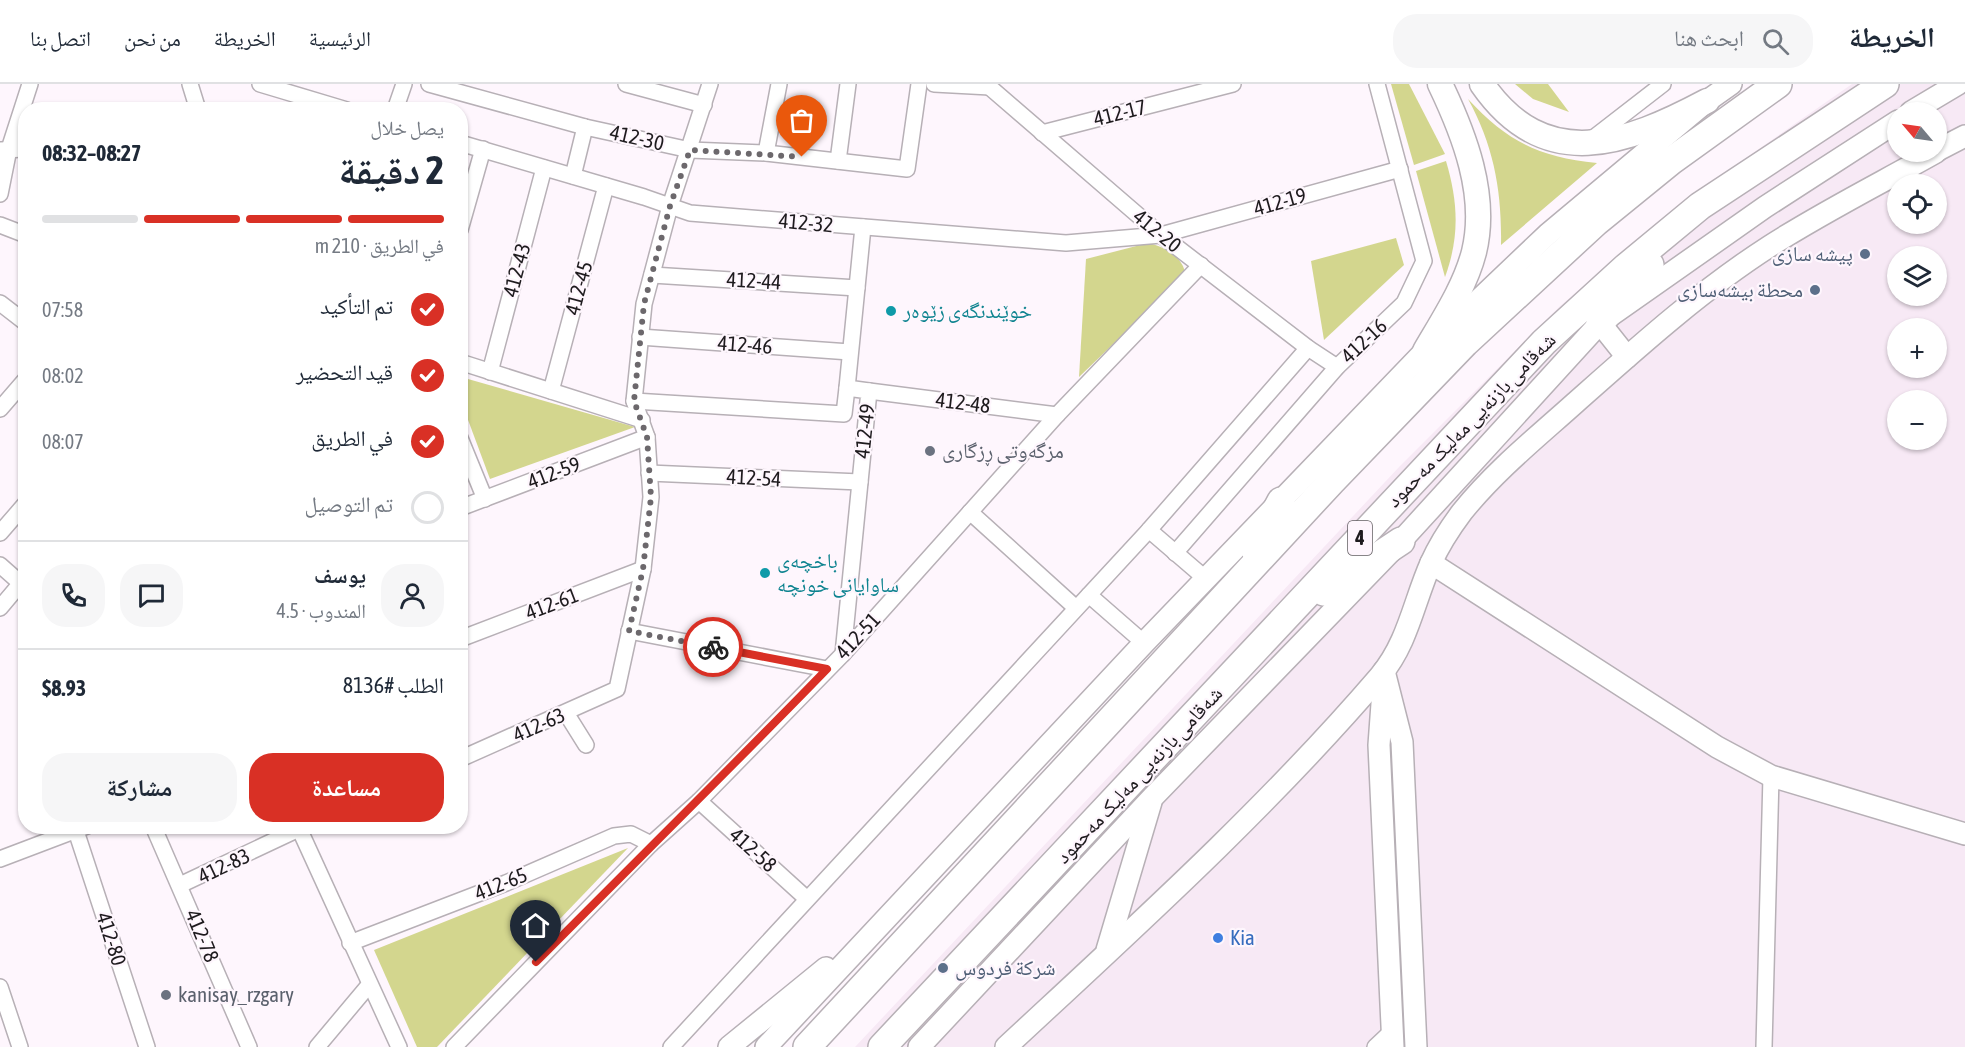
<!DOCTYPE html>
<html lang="ar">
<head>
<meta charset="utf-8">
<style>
	body { margin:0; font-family:"Asap Condensed","Noto Naskh Arabic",sans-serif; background:#f6f6f7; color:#1f2937; direction:rtl; height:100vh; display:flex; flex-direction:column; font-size:22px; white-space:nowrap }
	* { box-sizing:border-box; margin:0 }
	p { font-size:20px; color:#747a83 }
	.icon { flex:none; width:33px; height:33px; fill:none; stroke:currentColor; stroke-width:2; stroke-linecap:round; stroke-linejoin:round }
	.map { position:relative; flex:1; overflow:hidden; direction:ltr }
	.panel { position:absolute; left:18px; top:18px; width:450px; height:732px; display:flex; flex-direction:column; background:#fff; border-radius:24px; box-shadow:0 2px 4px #0004; direction:rtl }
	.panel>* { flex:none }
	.needle { width:39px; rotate:299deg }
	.buttons { position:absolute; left:1887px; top:18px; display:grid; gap:12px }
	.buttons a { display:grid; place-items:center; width:60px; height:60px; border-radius:50%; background:#fff; box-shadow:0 2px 4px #0004; font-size:30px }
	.pin { position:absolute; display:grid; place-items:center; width:51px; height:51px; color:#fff; margin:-62px -26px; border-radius:50% 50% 50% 0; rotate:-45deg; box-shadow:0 0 6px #0007 }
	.pin .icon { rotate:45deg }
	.courier { position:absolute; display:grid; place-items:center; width:60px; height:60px; margin:-30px; border:4px solid #d93025; border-radius:50%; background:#fff; color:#222; box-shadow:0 2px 8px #0007 }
	.headline em { font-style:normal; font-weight:700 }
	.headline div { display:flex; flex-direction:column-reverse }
	.headline { display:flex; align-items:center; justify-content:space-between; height:102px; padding:0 24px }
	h1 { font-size:39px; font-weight:700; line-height:45px }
	.bar { display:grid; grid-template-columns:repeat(4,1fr); gap:9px 6px; align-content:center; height:72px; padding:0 24px }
	.bar i { height:8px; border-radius:4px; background:#e0e1e3 }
	.bar .selected { background:#d93025 }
	.bar p { grid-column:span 4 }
	.line { display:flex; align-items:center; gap:15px; padding:0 24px; border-top:2px solid #e0e1e3 }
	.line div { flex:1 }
	.round { display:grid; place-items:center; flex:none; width:63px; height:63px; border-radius:24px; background:#f6f6f7 }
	ol { padding:0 24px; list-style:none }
	li { display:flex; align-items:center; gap:18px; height:66px }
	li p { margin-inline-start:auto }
	li .icon { padding:6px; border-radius:50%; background:#d93025; color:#fff; stroke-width:4 }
	li:last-child { color:#747a83 }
	li i { width:33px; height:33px; border:3px solid #e0e1e3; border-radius:50% }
	.cta { display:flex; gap:12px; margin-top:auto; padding:12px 24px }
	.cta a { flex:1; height:69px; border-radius:24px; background:#d93025; color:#fff; font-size:24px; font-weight:700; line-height:69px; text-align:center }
	.cta a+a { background:#f6f6f7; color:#1f2937 }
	header { display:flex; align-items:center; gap:36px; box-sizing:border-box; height:84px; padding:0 30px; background:#fff; border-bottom:2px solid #e0e1e3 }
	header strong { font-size:28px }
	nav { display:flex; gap:33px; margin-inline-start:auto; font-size:21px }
	.search { width:420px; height:54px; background:#f6f6f7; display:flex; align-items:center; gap:15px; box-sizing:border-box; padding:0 21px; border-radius:24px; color:#747a83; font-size:22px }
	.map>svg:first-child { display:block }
	.built { fill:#f7e9f5; fill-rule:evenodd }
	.green { fill:#d3d68e }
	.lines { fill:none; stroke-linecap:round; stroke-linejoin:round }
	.street-casing { stroke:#b7b0b6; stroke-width:18 }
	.secondary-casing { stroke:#b7b0b6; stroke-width:24 }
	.primary-casing { stroke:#b7b0b6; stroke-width:27 }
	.highway-casing { stroke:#b7b0b6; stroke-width:30 }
	.street { stroke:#fff; stroke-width:15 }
	.secondary { stroke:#fff; stroke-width:21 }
	.primary { stroke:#fff; stroke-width:24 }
	.highway { stroke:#fff; stroke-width:27 }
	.done { stroke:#6c686c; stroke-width:6; stroke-dasharray:0 10.8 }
	.route { stroke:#d93025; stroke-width:8 }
	.service-dot { fill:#5c6f8a; stroke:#fef6fd; stroke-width:2 }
	.culture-dot { fill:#0f9aa8; stroke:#fef6fd; stroke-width:2 }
	.worship-dot { fill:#6b7280; stroke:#fef6fd; stroke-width:2 }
	.shop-dot { fill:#3f7fe0; stroke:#fef6fd; stroke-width:2 }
	.labels { text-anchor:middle; stroke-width:4.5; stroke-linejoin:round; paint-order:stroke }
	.shield { fill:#fef6fd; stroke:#615d61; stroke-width:1.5 }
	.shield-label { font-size:20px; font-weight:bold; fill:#1e1b1e }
	.street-label { font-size:21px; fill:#1e1b1e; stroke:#fef6fd }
	.service-label { font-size:21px; fill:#4e5e75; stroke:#fef6fd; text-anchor:end }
	.culture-label { font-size:21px; fill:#0d838f; stroke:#fef6fd; text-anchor:start }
	.worship-label { font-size:21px; fill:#5b616d; stroke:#fef6fd; text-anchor:start }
	.shop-label { font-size:21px; fill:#366cbe; stroke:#fef6fd; text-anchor:start }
</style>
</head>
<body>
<header>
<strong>الخريطة</strong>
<div class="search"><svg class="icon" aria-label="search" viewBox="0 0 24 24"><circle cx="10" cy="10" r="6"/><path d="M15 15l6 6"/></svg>ابحث هنا</div>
<nav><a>الرئيسية</a><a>الخريطة</a><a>من نحن</a><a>اتصل بنا</a></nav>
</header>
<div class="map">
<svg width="1965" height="963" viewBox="0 0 1965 963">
	<rect width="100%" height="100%" fill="#fef6fd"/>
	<!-- built -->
	<path class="built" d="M 1852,0 L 1965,0 L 1965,963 L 855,963 L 1400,382 L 1559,223 L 1645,149 L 1730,85 ZM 1898,28 L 1936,28 L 1936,68 L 1898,68 ZM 1898,100 L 1936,100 L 1936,140 L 1898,140 ZM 1898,172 L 1936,172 L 1936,212 L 1898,212 ZM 1898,244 L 1936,244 L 1936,284 L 1898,284 ZM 1898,316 L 1936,316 L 1936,356 L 1898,356 Z"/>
	<!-- green -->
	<g class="green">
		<path d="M 1391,0 L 1409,0 L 1445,70 L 1414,81 Z"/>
		<path d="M 1515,0 L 1548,0 L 1569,28 L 1533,15 Z"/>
		<path d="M 1468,15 C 1508,58 1539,73 1597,79 L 1501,161 C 1502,108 1494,62 1468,15 Z"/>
		<path d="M 1446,77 C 1458,118 1460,152 1445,193 L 1416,87 Z"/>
		<path d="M 1396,154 L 1404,181 L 1324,256 L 1311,177 Z"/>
		<path d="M 1148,159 C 1163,162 1185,174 1185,191 L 1079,293 L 1086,175 Z"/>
		<path d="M 461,293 L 635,343 L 490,395 L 461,317 Z"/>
		<path d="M 628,764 L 437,963 L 417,963 L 374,866 Z"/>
	</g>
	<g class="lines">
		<!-- street casing -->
		<g class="street-casing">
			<g id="street">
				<path d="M 190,0 L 198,26"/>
				<path d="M 260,0 L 347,26"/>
				<path d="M 429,0 L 585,43 L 690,66 L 766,69 L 907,85 L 919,0"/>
				<path d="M 626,0 L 704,21"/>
				<path d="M 934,0 L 990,3"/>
				<path d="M 986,0 L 1161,151 L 1308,264 L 1337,283"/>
				<path d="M 395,26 L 404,0"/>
				<path d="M 1042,49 L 1233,0"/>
				<path d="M 1592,55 L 1663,0"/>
				<path d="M 460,59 L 644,113 L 690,129 L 1066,159 L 1161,151 L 1400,85"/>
				<path d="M 0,66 L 26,65"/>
				<path d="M 766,69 L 779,0"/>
				<path d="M 838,77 L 848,0"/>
				<path d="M 573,92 L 585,43"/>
				<path d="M 0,110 L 9,65 L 30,0"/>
				<path d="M 0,141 L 26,151"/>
				<path d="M 460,146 L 483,65"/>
				<path d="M 652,191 L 857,204"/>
				<path d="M 0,219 L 26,239"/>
				<path d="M 640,253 L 850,268"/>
				<path d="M 460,278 L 642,336"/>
				<path d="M 490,288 L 544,84"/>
				<path d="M 551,307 L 606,102"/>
				<path d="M 869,307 L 1057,331"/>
				<path d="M 634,317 L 844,330 L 847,304"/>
				<path d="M 0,325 L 26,295"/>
				<path d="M 460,354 L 485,415"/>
				<path d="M 649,389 L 860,398"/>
				<path d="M 460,424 L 647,353"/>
				<path d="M 970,428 L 1076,524"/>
				<path d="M 1149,446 L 1206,495"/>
				<path d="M 0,449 L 26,419"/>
				<path d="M 1175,469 L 1337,283 L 1404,219 L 1424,177 L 1377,0"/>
				<path d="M 0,481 L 26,504"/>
				<path d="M 1089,511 L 1144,559"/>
				<path d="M 0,524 L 21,499"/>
				<path d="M 629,547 L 827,585"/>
				<path d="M 460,555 L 643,485"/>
				<path d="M 843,570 L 869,307 L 847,304 L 863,143"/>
				<path d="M 566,629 L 586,661"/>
				<path d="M 460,675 L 617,605 L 643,485 L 651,413 L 647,353 L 634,317 L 644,220 L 670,122 L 710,0"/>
				<path d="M 699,717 L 807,815"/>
				<path d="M 153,742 L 249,963"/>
				<path d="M 298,742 L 399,963"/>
				<path d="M 76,747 L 147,963"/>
				<path d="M 0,775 L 87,742"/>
				<path d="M 180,801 L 305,742"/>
				<path d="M 350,859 L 506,799 L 614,752 L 631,750 L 651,760"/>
				<path d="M 0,903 L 20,963"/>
				<path d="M 317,963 L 369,901"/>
				<path d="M 454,963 L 651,760 L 699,717 L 843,570 L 1057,331 L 1201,181"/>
				<path d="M 671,963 L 1149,446 L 1308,264"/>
				<path d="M 1375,963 L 1392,947"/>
				<path d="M 1764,963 L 1771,692"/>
			</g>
		</g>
		<!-- secondary casing -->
		<g class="secondary-casing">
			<g id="secondary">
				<path d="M 1911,28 L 1958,0"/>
				<path d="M 1936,67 L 1965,52"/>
				<path d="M 1600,239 L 1627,273"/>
				<path d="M 1431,479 L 1717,663 L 1771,692 L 1965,750"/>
				<path d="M 1384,587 L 1402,658 L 1416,963"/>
				<path d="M 1383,606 L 1379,661 L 1393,963"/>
				<path d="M 1107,866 L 1151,718"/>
				<path d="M 729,963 L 826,884"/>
				<path d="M 766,963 L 1144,559 L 1425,267 L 1548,150 L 1707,17 L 1731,0"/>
				<path d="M 919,963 L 1153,713 L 1401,457 L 1600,239 L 1765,123 L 1898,37"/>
				<path d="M 1006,963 C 1134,844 1266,725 1380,592 C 1408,559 1414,517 1431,479 C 1439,461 1450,444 1462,428 C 1495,387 1536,354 1575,319 C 1637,264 1700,207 1770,162 C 1823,128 1881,99 1936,68"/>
			</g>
		</g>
		<!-- primary casing -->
		<g class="primary-casing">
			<g id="primary">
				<path d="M 1482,0 C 1545,91 1626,60 1707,17"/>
				<path d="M 1425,267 C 1443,236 1465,203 1474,168 C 1488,111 1464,50 1440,0"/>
			</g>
		</g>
		<!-- highway casing -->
		<g class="highway-casing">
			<g id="highway">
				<path d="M 1600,239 L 1650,181"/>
				<path d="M 1255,466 L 1281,417"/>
				<path d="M 1324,508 L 1401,457"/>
				<path d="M 807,963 L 1332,397 L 1465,259 L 1596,138 L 1671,77 L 1778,0"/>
				<path d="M 882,963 L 1544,258 L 1625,184 L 1700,122 L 1885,0"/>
			</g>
		</g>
		<!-- street -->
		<use href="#street" class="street"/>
		<!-- secondary -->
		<use href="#secondary" class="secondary"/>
		<!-- primary -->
		<use href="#primary" class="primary"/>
		<!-- highway -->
		<use href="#highway" class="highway"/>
	</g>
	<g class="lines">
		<!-- done -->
		<path class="done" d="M 713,563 L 629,547 L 643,485 L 651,413 L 647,353 L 634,317 L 644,220 L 670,122 L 690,66 L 802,73"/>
		<!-- route -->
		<path class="route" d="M 536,878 C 633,780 731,684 827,585 L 713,563"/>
	</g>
	<!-- markers -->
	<g class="service-dot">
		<circle cx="1865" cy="170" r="6"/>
		<circle cx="1815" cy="206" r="6"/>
		<circle cx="943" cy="884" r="6"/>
	</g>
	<g class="culture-dot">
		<circle cx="891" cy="227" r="6"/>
		<circle cx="765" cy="489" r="6"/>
	</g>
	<g class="worship-dot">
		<circle cx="930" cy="367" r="6"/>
		<circle cx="166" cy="911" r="6"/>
	</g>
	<circle class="shop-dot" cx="1218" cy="854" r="6"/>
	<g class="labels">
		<!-- shield labels -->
		<rect class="shield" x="1348" y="437" width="24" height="34" rx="4.5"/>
		<g class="shield-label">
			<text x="1360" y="461">4</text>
		</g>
		<!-- street labels -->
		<g class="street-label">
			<text transform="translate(1120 29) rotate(-14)" y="7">412-17</text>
			<text transform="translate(637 54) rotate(13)" y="7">412-30</text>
			<text transform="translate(1280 118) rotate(-16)" y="7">412-19</text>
			<text transform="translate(806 139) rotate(5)" y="7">412-32</text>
			<text transform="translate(1157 147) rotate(39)" y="7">412-20</text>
			<text transform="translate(517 186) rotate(-75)" y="7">412-43</text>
			<text transform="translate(754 197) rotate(3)" y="7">412-44</text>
			<text transform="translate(579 204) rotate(-75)" y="7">412-45</text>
			<text transform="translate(1364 257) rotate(-43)" y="7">412-16</text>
			<text transform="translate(745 261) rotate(4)" y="7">412-46</text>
			<text transform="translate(963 319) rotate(7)" y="7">412-48</text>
			<text transform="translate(1471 336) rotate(-46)" y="7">شەقامی بازنەیی مەلیک مەحمود</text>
			<text transform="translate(865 347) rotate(-84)" y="7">412-49</text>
			<text transform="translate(554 389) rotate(-21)" y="7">412-59</text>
			<text transform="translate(754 394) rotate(3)" y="7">412-54</text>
			<text transform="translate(552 520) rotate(-21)" y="7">412-61</text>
			<text transform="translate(858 552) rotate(-47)" y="7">412-51</text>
			<text transform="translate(539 641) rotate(-24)" y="7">412-63</text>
			<text transform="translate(1139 691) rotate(-47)" y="7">شەقامی بازنەیی مەلیک مەحمود</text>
			<text transform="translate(753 766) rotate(42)" y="7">412-58</text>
			<text transform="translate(224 782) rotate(-25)" y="7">412-83</text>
			<text transform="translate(501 800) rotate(-22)" y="7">412-65</text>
			<text transform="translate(202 852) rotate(67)" y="7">412-78</text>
			<text transform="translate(111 855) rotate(72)" y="7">412-80</text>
		</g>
		<!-- service labels -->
		<g class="service-label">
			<text x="1853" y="177">پیشه سازی</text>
			<text x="1803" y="213">محطة بیشەسازی</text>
			<text x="955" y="891" text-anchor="start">شركة فردوس</text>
		</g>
		<!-- culture labels -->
		<g class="culture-label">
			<text x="903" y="234">خوێندنگەی زێوەر</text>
			<text x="777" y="484">باخچەی<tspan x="777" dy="24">ساوایانی خونچە</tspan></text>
		</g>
		<!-- worship labels -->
		<g class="worship-label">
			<text x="942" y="374">مزگەوتی ڕزگاری</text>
			<text x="178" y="918">kanisay_rzgary</text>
		</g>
		<!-- shop labels -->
		<g class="shop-label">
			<text x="1230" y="861">Kia</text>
		</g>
	</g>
</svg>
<div class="buttons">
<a><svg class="needle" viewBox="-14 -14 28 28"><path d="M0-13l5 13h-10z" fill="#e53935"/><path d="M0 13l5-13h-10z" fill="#747a83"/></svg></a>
<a><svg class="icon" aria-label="locate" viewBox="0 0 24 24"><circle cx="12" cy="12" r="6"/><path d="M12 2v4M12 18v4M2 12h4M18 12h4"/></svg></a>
<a><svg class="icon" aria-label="layers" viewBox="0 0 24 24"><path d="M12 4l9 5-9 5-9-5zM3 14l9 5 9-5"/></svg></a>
<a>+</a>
<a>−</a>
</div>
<div class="pin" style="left:802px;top:73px;background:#ea580c"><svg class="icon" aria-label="bag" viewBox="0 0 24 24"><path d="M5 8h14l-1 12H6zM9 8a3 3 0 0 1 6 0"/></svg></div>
<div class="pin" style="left:536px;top:878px;background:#1f2937"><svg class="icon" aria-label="home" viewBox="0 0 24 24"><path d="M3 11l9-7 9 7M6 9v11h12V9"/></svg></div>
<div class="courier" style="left:713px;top:563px"><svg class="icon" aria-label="bike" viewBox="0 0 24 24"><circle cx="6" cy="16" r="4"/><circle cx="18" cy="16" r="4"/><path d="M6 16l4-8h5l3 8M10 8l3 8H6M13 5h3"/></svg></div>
<section class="panel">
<div class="headline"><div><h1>2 دقيقة</h1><p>يصل خلال</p></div><em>08:27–08:32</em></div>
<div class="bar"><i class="selected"></i><i class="selected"></i><i class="selected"></i><i></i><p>في الطريق · 210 m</p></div>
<ol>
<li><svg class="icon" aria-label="check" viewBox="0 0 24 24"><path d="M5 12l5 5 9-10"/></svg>تم التأكيد<p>07:58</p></li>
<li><svg class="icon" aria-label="check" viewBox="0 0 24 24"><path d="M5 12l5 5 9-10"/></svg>قيد التحضير<p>08:02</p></li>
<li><svg class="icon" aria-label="check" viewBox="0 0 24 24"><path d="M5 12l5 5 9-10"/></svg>في الطريق<p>08:07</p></li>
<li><i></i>تم التوصيل</li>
</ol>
<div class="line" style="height:108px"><a class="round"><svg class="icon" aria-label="person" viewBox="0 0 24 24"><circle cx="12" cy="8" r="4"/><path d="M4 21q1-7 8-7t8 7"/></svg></a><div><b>يوسف</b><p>المندوب · 4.5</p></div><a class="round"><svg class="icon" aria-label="chat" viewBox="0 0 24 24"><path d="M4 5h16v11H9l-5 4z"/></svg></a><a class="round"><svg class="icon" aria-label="phone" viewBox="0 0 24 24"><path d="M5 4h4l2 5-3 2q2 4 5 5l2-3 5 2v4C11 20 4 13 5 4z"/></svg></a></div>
<div class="line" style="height:78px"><div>الطلب #8136</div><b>$8.93</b></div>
<div class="cta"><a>مساعدة</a><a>مشاركة</a></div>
</section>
</div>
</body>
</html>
